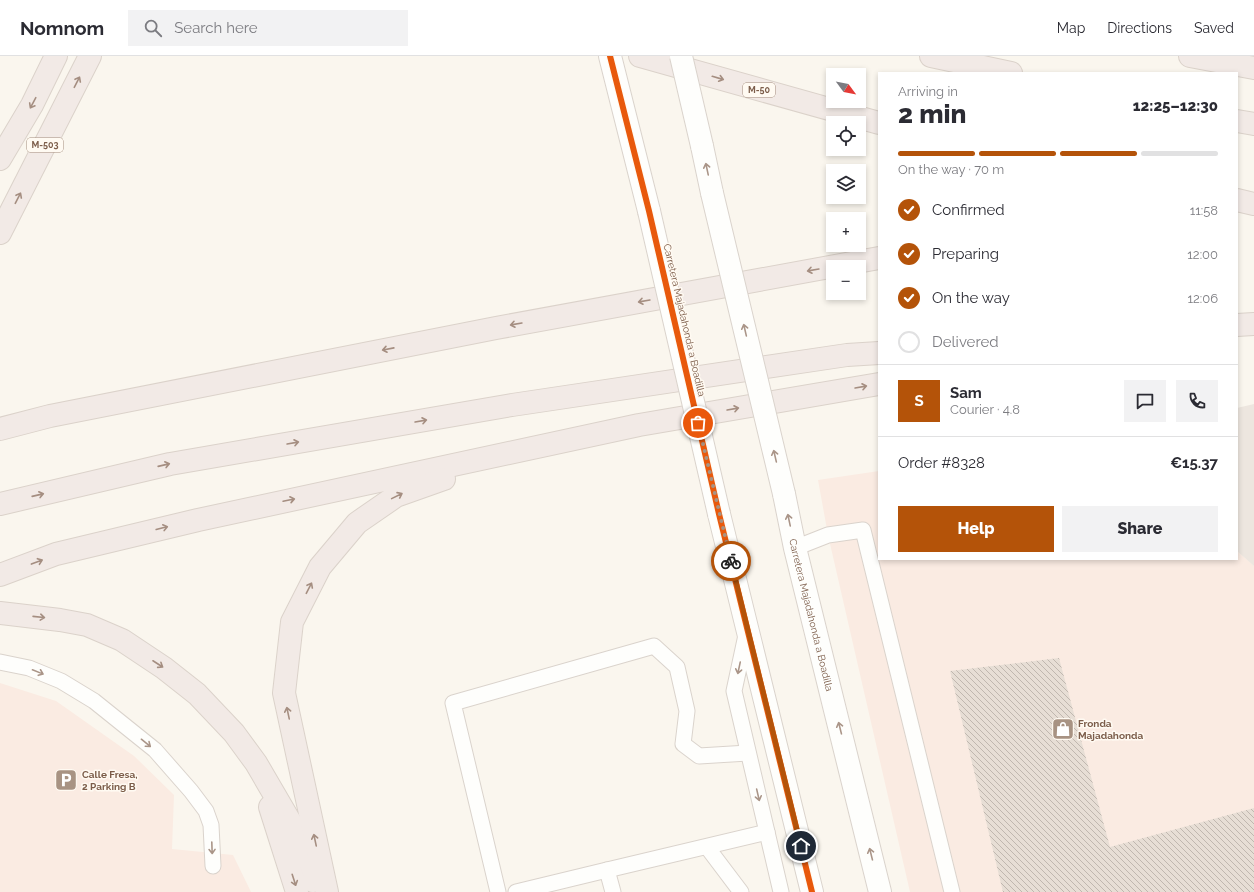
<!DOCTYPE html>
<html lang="en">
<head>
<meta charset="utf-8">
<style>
	body { margin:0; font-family:Raleway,sans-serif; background:#f2f2f3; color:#2b2b33; height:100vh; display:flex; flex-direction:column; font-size:15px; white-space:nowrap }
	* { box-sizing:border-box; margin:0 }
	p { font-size:13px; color:#7c7c81 }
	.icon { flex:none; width:22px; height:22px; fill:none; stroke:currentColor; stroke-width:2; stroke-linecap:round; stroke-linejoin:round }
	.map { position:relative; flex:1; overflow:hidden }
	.details { position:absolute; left:878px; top:16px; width:360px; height:488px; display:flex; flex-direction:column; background:#fff; border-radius:0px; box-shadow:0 2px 6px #0003 }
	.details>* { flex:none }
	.needle { width:26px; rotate:122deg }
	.buttons { position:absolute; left:826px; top:12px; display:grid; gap:8px }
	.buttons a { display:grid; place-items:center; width:40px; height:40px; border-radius:0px; background:#fff; box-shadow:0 2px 6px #0003; font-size:20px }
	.pin { position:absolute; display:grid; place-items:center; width:34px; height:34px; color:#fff; margin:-17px; border:2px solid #fff; border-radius:50%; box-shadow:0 1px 4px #0007 }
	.courier { position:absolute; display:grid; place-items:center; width:40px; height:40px; margin:-20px; border:3px solid #b45309; border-radius:50%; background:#fff; color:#222; box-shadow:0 1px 5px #0007 }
	.head em { font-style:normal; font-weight:800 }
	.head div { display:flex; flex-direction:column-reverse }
	.head { display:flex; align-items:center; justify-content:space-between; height:68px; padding:0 20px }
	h1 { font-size:26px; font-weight:800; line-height:30px }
	.bar { display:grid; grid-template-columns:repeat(4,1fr); gap:6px 4px; align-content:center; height:48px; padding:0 20px }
	.bar i { height:5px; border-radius:3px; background:#e1e1e2 }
	.bar .current { background:#b45309 }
	.bar p { grid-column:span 4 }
	.line { display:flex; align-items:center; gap:10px; padding:0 20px; border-top:1px solid #e1e1e2 }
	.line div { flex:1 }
	.round { display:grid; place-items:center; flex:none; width:42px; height:42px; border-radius:0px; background:#f2f2f3 }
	ol { padding:0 20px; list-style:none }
	li { display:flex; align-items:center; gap:12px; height:44px }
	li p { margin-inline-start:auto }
	li .icon { padding:4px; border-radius:50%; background:#b45309; color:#fff; stroke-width:4 }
	li:last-child { color:#7c7c81 }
	li i { width:22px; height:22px; border:2px solid #e1e1e2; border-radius:50% }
	.cta { display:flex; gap:8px; margin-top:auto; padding:8px 20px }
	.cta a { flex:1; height:46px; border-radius:0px; background:#b45309; color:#fff; font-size:16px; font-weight:800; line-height:46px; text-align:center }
	.cta a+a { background:#f2f2f3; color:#2b2b33 }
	header { display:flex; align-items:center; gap:24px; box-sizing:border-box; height:56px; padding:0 20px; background:#fff; border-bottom:1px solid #e1e1e2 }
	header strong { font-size:19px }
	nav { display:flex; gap:22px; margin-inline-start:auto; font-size:14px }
	.search { width:280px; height:36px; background:#f2f2f3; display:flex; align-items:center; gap:10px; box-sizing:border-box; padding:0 14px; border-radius:0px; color:#7c7c81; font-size:15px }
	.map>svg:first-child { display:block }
	.commercial { fill:#faebe2 }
	.industrial { fill:#ede6df }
	.building { fill:url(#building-back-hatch) }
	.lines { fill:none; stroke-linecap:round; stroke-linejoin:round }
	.lane-casing { stroke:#dad3cc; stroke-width:17 }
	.street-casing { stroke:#dad3cc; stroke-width:24 }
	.highway-casing { stroke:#dbd2ca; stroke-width:24 }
	.lane { stroke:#fefefc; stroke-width:15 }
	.street { stroke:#fefefc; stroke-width:22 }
	.highway { stroke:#f2eae6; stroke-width:22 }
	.street-bridge-casing { stroke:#dad3cc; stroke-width:24; stroke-linecap:butt }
	.street-bridge { stroke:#fefefc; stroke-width:22 }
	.cycleway-casing { stroke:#fffaf2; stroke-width:8 }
	.cycleway { stroke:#e8590c; stroke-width:6 }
	.oneway { stroke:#a58e81 }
	.oneway2 { stroke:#aa9588 }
	.done { stroke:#a89383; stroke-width:4; stroke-dasharray:0 7.2 }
	.route { stroke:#b45309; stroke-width:5 }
	.labels { text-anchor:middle; stroke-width:3; stroke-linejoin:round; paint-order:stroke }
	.shield { fill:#fffaf2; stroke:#a38c7c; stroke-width:1 }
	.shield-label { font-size:9px; font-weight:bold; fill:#7c5d4a }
	.street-label { font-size:10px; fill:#7c5d4a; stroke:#fffaf2 }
	.poi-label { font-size:10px; font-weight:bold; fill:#7c5d4a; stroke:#fffaf2; text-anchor:start }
</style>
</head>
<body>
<header>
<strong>Nomnom</strong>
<div class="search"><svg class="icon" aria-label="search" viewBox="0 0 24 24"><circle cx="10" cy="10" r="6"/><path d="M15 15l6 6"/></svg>Search here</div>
<nav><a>Map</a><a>Directions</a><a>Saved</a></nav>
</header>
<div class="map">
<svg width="1254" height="836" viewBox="0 0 1254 836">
	<defs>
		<pattern id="building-back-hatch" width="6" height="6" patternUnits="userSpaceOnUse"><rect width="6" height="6" fill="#e7ded5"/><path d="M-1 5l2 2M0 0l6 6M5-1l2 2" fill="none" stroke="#c0b7af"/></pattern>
	</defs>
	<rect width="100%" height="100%" fill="#faf6ee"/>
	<!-- commercial -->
	<g class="commercial">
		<path d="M 879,415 L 879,503 L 1237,503 L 1237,495 L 1254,510 L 1254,836 L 910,836 L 828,479 L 818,424 Z"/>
		<path d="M 0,627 L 56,645 L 134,700 L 174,739 L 172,793 L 233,799 L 251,836 L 0,836 Z"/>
	</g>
	<!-- industrial -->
	<path class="industrial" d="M 1254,348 L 1254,510 L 1237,495 L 1237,352 Z"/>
	<!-- building -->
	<path class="building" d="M 1059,602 L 1110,791 L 1254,752 L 1254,836 L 1003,836 L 950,615 Z"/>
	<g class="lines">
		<!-- lane casing -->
		<g class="lane-casing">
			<g id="lane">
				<path d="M 795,492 L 828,479 L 863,474 L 952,836"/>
				<path d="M 746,579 L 734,635 L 781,836"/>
				<path d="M 0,606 L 29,612 L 61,625 L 94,645 L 155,694 L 191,735 L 206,755 L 211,769 L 213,810"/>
				<path d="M 707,791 L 741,836"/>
				<path d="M 498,836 L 453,647 L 654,590 L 677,611 L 687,655 L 683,688 L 699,700 L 748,697"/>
				<path d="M 516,836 L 607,814"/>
				<path d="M 613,836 L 607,814 L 767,776"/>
			</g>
		</g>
		<!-- street casing -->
		<g class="street-casing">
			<g id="street">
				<path d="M 610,0 L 649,155"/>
				<path d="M 702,90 L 712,137"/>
				<path id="s1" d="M 784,438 L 795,492 L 880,836"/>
				<path d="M 719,458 L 812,836"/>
			</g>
		</g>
		<!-- highway casing -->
		<g class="highway-casing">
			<g id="highway">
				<path d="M 640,0 L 879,67"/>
				<path d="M 931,0 L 1011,17"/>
				<path d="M 1190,0 L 1254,12"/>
				<path d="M 1237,65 L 1254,68"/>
				<path d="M 0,103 L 32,49 L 56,0"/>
				<path d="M 1237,144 L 1254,148"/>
				<path d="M 0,177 L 90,0"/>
				<path d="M 1237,269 L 1254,268"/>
				<path d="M 0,373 L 50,360 L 496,272 L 879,202"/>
				<path d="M 0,448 L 170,408 L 512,349 L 847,299 L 879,297"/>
				<path d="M 0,519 L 56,498 L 198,464 L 639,369 L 879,328"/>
				<path d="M 0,557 L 60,564 L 87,569 L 122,584 L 164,612 L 197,638 L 234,677 L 256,707 L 291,767 L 313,825"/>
				<path d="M 270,751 L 297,836"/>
				<path d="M 327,836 L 284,637 L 292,566 L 320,511 L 357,467 L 396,440 L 444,423"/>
			</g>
		</g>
		<!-- lane -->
		<use href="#lane" class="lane"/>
		<!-- street -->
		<use href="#street" class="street"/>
		<!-- highway -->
		<use href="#highway" class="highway"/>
		<!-- street-bridge casing -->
		<g class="street-bridge-casing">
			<g id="street-bridge">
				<path d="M 681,0 L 702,90"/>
				<path d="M 712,137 L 784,438"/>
				<path d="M 649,155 L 719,458"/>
			</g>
		</g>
		<!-- street-bridge -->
		<use href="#street-bridge" class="street-bridge"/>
		<!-- cycleway casing -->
		<g class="cycleway-casing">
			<path id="cycleway" d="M 610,0 L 649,155 L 719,458 L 812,836"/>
		</g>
		<!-- cycleway -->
		<use href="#cycleway" class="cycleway"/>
	</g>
	<!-- one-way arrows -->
	<defs><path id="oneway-shaft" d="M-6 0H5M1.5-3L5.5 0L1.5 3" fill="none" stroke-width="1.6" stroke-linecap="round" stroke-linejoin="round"/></defs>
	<g class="oneway">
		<use href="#oneway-shaft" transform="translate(718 22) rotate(16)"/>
		<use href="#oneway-shaft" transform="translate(77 26) rotate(-63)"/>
		<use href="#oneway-shaft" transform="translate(33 47) rotate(118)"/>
		<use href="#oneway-shaft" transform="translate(18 142) rotate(-63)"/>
		<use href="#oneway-shaft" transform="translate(813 214) rotate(170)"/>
		<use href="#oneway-shaft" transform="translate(644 245) rotate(170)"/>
		<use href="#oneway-shaft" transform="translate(516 268) rotate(170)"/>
		<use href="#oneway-shaft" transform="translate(388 293) rotate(169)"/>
		<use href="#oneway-shaft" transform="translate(861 331) rotate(-10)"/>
		<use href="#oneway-shaft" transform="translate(733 353) rotate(-10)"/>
		<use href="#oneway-shaft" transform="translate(421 365) rotate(-10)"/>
		<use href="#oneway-shaft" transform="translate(293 387) rotate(-10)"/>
		<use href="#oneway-shaft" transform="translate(164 409) rotate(-13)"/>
		<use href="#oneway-shaft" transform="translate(38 439) rotate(-13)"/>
		<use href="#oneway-shaft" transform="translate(397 440) rotate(-26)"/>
		<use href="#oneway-shaft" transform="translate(289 444) rotate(-12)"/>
		<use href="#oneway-shaft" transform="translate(162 472) rotate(-14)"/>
		<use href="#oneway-shaft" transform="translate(37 506) rotate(-20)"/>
		<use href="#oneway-shaft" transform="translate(309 532) rotate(-63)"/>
		<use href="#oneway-shaft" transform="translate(39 561) rotate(6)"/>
		<use href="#oneway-shaft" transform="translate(158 608) rotate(33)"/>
		<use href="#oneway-shaft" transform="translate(288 657) rotate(-102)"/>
		<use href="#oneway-shaft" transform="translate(315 784) rotate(-102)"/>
		<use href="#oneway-shaft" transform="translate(294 824) rotate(72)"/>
	</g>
	<g class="oneway2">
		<use href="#oneway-shaft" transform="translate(707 113) rotate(-102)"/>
		<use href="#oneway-shaft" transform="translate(745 274) rotate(-103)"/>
		<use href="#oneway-shaft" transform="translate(775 400) rotate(-103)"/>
		<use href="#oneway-shaft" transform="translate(789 464) rotate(-102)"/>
		<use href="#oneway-shaft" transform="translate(739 612) rotate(102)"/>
		<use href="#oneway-shaft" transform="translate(38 616) rotate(22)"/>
		<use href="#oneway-shaft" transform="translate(840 672) rotate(-104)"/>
		<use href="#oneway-shaft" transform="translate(146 687) rotate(39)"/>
		<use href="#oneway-shaft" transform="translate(758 739) rotate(77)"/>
		<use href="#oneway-shaft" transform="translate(212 792) rotate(88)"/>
		<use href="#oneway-shaft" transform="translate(871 798) rotate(-104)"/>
	</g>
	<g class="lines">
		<!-- done -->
		<path class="done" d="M 698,367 L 731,505"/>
		<!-- route -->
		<path class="route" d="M 731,505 L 801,790"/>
	</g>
	<!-- icons -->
	<defs>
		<g id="shop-square" transform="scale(1.15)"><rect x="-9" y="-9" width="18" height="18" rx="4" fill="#a89383" stroke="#fffaf2"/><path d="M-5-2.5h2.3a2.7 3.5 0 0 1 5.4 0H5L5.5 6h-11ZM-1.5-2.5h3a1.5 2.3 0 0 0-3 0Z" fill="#fff"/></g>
		<g id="parking-square" transform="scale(1.15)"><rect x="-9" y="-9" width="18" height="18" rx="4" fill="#a89383" stroke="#fffaf2"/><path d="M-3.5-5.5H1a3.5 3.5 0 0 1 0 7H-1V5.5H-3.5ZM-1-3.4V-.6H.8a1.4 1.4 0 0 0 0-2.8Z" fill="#fff"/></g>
	</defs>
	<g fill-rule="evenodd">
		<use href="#shop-square" x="1063" y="673"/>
		<use href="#parking-square" x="66" y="724"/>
	</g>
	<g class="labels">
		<!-- shield labels -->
		<g class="shield">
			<rect x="743" y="27" width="32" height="14" rx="3"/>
			<rect x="27" y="82" width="36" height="14" rx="3"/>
		</g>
		<g class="shield-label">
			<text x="759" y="37">M-50</text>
			<text x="45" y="92">M-503</text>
		</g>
		<!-- street labels -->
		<g class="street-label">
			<text transform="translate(685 264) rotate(77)" y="4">Carretera Majadahonda a Boadilla</text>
			<text dy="4" stroke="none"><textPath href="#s1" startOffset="124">Carretera Majadahonda a Boadilla</textPath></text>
		</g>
		<!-- poi labels -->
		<g class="poi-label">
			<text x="1078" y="671">Fronda<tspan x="1078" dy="12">Majadahonda</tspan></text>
			<text x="82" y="722">Calle Fresa,<tspan x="82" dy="12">2 Parking B</tspan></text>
		</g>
	</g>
</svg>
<div class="buttons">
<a><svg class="needle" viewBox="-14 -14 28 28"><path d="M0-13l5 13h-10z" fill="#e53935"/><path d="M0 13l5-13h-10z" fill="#7c7c81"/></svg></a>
<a><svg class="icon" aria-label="locate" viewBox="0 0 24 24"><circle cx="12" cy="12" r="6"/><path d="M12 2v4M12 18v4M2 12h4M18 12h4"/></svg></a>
<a><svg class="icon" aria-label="layers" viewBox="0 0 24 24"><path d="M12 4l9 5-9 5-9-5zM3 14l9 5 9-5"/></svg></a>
<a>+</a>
<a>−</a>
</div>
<div class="pin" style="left:698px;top:367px;background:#ea580c"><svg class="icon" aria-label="bag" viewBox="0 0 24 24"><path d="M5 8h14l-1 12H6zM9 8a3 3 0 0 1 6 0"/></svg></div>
<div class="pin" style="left:801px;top:790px;background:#1f2937"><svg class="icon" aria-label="home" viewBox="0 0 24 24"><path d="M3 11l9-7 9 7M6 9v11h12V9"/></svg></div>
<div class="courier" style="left:731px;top:505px"><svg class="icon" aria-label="bike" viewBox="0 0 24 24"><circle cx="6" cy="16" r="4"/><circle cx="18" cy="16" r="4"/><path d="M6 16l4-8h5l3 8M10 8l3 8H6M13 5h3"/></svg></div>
<section class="details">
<div class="head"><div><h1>2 min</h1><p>Arriving in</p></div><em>12:25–12:30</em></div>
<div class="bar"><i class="current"></i><i class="current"></i><i class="current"></i><i></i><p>On the way · 70 m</p></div>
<ol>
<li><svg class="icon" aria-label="check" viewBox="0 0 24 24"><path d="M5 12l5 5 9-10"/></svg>Confirmed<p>11:58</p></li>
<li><svg class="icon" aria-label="check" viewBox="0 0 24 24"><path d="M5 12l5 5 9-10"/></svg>Preparing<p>12:00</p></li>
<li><svg class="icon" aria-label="check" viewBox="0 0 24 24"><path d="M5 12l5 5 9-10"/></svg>On the way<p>12:06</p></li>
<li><i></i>Delivered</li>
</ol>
<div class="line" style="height:72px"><b class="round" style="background:#b45309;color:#fff">S</b><div><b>Sam</b><p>Courier · 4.8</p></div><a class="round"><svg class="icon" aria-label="chat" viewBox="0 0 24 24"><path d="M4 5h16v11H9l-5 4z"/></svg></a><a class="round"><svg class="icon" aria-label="phone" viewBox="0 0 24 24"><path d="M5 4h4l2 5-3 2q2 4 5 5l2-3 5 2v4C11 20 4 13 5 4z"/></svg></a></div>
<div class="line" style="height:52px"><div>Order #8328</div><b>€15.37</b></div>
<div class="cta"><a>Help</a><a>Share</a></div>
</section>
</div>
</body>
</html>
